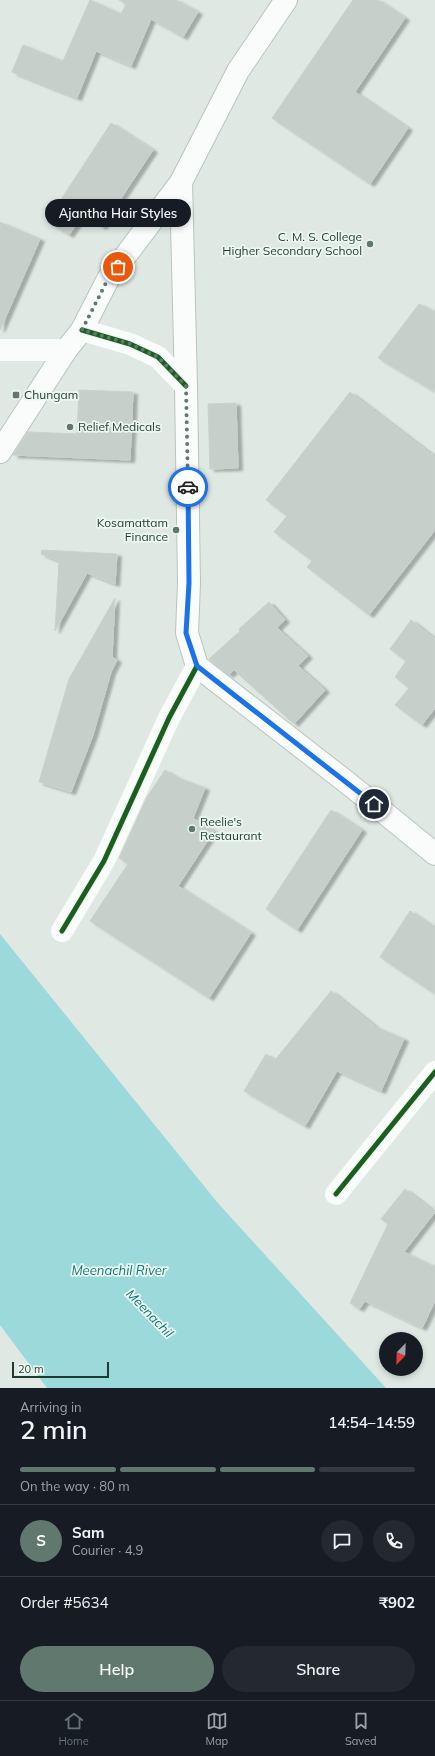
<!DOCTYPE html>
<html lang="en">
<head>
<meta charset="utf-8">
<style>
	body { margin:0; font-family:Mulish,sans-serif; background:#242831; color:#f1f3f6; height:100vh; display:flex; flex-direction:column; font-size:15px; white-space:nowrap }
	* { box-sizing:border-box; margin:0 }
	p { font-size:13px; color:#9ea1a6 }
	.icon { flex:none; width:22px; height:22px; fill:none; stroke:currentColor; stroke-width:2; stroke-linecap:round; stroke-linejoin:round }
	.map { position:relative; height:1388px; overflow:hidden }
	.drawer { display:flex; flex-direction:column; background:#171b24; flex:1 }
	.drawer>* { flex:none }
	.needle { width:26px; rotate:203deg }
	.fabs { position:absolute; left:379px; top:1332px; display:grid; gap:8px }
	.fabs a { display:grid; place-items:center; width:44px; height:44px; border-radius:50%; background:#171b24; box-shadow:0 2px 6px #0003; font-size:20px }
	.scale { position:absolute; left:12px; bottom:10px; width:97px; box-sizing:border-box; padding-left:4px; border:2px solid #1d3c30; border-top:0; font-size:11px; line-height:14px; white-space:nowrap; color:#1d3c30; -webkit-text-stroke:3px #edf7f1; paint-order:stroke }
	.pin { position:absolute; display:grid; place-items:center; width:34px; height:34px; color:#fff; margin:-17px; border:2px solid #fff; border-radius:50%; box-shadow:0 1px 4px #0007 }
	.courier { position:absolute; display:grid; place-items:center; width:40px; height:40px; margin:-20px; border:3px solid #1a73e8; border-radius:50%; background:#fff; color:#222; box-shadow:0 1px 5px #0007 }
	.bubble { position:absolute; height:28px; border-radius:14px; background:#171b24; box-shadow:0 2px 6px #0003; font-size:13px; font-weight:600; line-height:28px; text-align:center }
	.head em { font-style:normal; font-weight:600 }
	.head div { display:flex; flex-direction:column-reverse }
	.head { display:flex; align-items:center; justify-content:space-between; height:68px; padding:0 20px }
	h1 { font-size:26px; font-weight:600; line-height:30px }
	.bar { display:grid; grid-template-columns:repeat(4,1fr); gap:6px 4px; align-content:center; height:48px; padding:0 20px }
	.bar i { height:5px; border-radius:3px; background:#363941 }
	.bar .active { background:#61786f }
	.bar p { grid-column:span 4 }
	.line { display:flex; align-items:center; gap:10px; padding:0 20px; border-top:1px solid #363941 }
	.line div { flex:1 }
	.round { display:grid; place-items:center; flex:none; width:42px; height:42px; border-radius:21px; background:#242831 }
	.action { display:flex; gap:8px; margin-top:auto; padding:8px 20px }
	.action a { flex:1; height:46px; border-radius:24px; background:#61786f; color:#fff; font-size:16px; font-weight:600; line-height:46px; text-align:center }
	.action a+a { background:#242831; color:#f1f3f6 }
	.dock { display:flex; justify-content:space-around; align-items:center; height:56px; border-top:1px solid #363941; background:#171b24; font-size:11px; color:#9ea1a6 }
	.dock a { display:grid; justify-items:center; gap:2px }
	.dock .active { color:#61786f }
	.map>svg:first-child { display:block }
	.water { fill:#9bd9db }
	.building { fill:#c7cfcb; stroke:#c9d1cd; filter:url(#shadow) }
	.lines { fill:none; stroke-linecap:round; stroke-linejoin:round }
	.secondary-casing { stroke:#b9c5bf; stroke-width:24 }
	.minor { stroke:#fafcfb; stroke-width:22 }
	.tertiary { stroke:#fafcfb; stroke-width:22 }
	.secondary { stroke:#fafcfb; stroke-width:22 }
	.cycleway-casing { stroke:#edf7f1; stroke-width:8 }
	.cycleway { stroke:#1b5e20; stroke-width:5 }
	.done { stroke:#61786f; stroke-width:4; stroke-dasharray:0 7.2 }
	.route { stroke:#1a73e8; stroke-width:5 }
	.poi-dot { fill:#61786f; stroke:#edf7f1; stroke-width:1.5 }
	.labels { text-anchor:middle; stroke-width:3.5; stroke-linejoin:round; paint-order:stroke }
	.poi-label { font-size:12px; fill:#1d3c30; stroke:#edf7f1; text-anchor:start }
	.water-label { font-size:13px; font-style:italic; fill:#11777e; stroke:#edf7f1 }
</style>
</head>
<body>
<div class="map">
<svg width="435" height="1388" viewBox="0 0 435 1388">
	<defs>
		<filter id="shadow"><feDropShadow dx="4.5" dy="2.5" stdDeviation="1" flood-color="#0004"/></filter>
	</defs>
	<rect width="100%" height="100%" fill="#e0e8e4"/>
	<!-- water -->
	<path class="water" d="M 0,934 L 217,1202 L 386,1388 L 47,1388 L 0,1325 Z"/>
	<!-- building -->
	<g class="building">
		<path d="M 90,0 L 121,14 L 126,4 L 119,0 L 176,0 L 198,12 L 183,37 L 151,19 L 131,66 L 96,51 L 77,98 L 12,72 L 23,45 L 63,61 Z"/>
		<path d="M 353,0 L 378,0 L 405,18 L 355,92 L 408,128 L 370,184 L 272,118 Z"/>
		<path d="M 111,123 L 153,150 L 102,227 L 83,215 L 69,235 L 47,221 Z"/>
		<path d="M 0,222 L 40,239 L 0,330 Z"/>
		<path d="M 419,304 L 435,312 L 435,392 L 378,358 Z"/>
		<path d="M 79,390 L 133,392 L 130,460 L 13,455 L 28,432 L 77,434 Z"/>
		<path d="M 350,392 L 435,457 L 435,530 L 369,615 L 307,567 L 312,561 L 274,532 L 287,516 L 266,500 Z"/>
		<path d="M 236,403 L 238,468 L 210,469 L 208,404 Z"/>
		<path d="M 42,550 L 117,554 L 115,584 L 87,573 L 55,631 L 59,561 L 41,554 Z"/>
		<path d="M 115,598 L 112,657 L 117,660 L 111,672 L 93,735 L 71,792 L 39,782 L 69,679 Z"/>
		<path d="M 269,602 L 285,620 L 277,628 L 308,656 L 298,666 L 325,690 L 294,724 L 234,670 L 229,675 L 209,659 L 240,631 L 239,629 Z"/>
		<path d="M 411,620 L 435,639 L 435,708 L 422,725 L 395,705 L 409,688 L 395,677 L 406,661 L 390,649 Z"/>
		<path d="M 165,770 L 176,777 L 205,788 L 193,818 L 214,831 L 178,886 L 251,933 L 209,998 L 90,921 L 128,864 L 119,858 L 147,797 Z"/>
		<path d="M 331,810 L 362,830 L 297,930 L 266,909 Z"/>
		<path d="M 410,911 L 435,928 L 435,994 L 380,957 Z"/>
		<path d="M 331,991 L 376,1027 L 404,1039 L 381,1091 L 337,1071 L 305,1126 L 244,1091 L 266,1054 L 275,1060 Z"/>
		<path d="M 405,1189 L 435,1212 L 404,1252 L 435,1267 L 435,1301 L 422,1328 L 365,1301 L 359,1309 L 350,1303 L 388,1224 L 381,1219 Z"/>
	</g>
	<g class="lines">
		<!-- secondary casing -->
		<g class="secondary-casing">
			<g id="secondary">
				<path d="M 181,182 L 186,386 L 189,583 L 187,633 L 197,666 L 349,784 L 435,854"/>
				<path d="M 0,452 L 66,350 L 82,330 L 108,279 L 181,182 L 238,71 L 286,0"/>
			</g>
		</g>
		<!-- minor -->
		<g class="minor">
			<path d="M 0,350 L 66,350"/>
			<path d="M 62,931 L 104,861 L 169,718 L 197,666"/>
			<path d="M 336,1194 L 435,1072"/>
		</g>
		<!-- tertiary -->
		<path class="tertiary" d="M 82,330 L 130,344 L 158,357 L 186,386"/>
		<!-- secondary -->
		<use href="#secondary" class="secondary"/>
		<!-- cycleway casing -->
		<g class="cycleway-casing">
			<g id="cycleway">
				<path d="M 82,330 L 130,344 L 158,357 L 186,386"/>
				<path d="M 62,931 L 104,861 L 169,718 L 197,666"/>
				<path d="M 336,1194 L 435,1072"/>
			</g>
		</g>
		<!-- cycleway -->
		<use href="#cycleway" class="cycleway"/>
	</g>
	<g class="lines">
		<!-- done -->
		<path class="done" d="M 118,267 L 108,279 L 82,330 L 130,344 L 158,357 L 186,386 L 188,487"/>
		<!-- route -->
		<path class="route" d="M 188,487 L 189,583 L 186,633 L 197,666 L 374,804"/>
	</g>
	<!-- markers -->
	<g class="poi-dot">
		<circle cx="370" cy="244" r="4"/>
		<rect x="12" y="391" width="8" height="8" rx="2"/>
		<circle cx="70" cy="427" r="4"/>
		<circle cx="176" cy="530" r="4"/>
		<circle cx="192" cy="829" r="4"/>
	</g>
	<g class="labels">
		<!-- poi labels -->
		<g class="poi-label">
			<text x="362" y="241" text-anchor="end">C. M. S. College<tspan x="362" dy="14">Higher Secondary School</tspan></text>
			<text x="24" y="399">Chungam</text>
			<text x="78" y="431">Relief Medicals</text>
			<text x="168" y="527" text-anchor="end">Kosamattam<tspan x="168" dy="14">Finance</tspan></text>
			<text x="200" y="826">Reelie's<tspan x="200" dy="14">Restaurant</tspan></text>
		</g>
		<!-- water labels -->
		<g class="water-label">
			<text x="119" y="1275">Meenachil River</text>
			<text transform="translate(150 1313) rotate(46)" y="5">Meenachil</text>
		</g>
	</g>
</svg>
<div class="fabs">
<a><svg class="needle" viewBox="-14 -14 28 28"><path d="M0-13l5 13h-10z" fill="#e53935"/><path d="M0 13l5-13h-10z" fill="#9ea1a6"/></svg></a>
</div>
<div class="scale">20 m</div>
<div class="pin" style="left:118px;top:267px;background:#ea580c"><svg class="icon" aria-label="bag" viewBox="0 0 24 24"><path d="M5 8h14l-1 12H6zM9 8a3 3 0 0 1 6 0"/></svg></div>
<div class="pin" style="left:374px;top:804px;background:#1f2937"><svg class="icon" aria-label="home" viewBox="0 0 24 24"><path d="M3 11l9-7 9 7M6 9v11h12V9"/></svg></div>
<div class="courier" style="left:188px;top:487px"><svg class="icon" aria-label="car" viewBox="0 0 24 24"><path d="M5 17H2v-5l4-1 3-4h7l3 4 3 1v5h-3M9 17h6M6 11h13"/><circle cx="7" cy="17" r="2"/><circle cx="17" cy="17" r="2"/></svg></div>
<div class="bubble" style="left:45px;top:199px;width:146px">Ajantha Hair Styles</div>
</div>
<section class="drawer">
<div class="head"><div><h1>2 min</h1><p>Arriving in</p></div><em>14:54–14:59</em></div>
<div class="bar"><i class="active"></i><i class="active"></i><i class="active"></i><i></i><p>On the way · 80 m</p></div>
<div class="line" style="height:72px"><b class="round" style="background:#61786f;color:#fff">S</b><div><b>Sam</b><p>Courier · 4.9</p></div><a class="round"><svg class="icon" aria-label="chat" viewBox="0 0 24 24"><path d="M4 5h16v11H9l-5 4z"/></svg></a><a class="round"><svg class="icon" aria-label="phone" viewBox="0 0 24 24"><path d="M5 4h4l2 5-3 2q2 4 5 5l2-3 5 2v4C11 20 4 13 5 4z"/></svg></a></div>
<div class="line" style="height:52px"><div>Order #5634</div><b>₹902</b></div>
<div class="action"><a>Help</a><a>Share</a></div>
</section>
<nav class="dock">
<a class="active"><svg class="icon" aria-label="home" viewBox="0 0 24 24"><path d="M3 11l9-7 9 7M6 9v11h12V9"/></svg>Home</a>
<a><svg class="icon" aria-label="map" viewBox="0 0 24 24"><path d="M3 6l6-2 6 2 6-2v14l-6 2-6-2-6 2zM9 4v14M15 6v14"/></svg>Map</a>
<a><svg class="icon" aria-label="saved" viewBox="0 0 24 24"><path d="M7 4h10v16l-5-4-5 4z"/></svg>Saved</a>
</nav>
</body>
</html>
